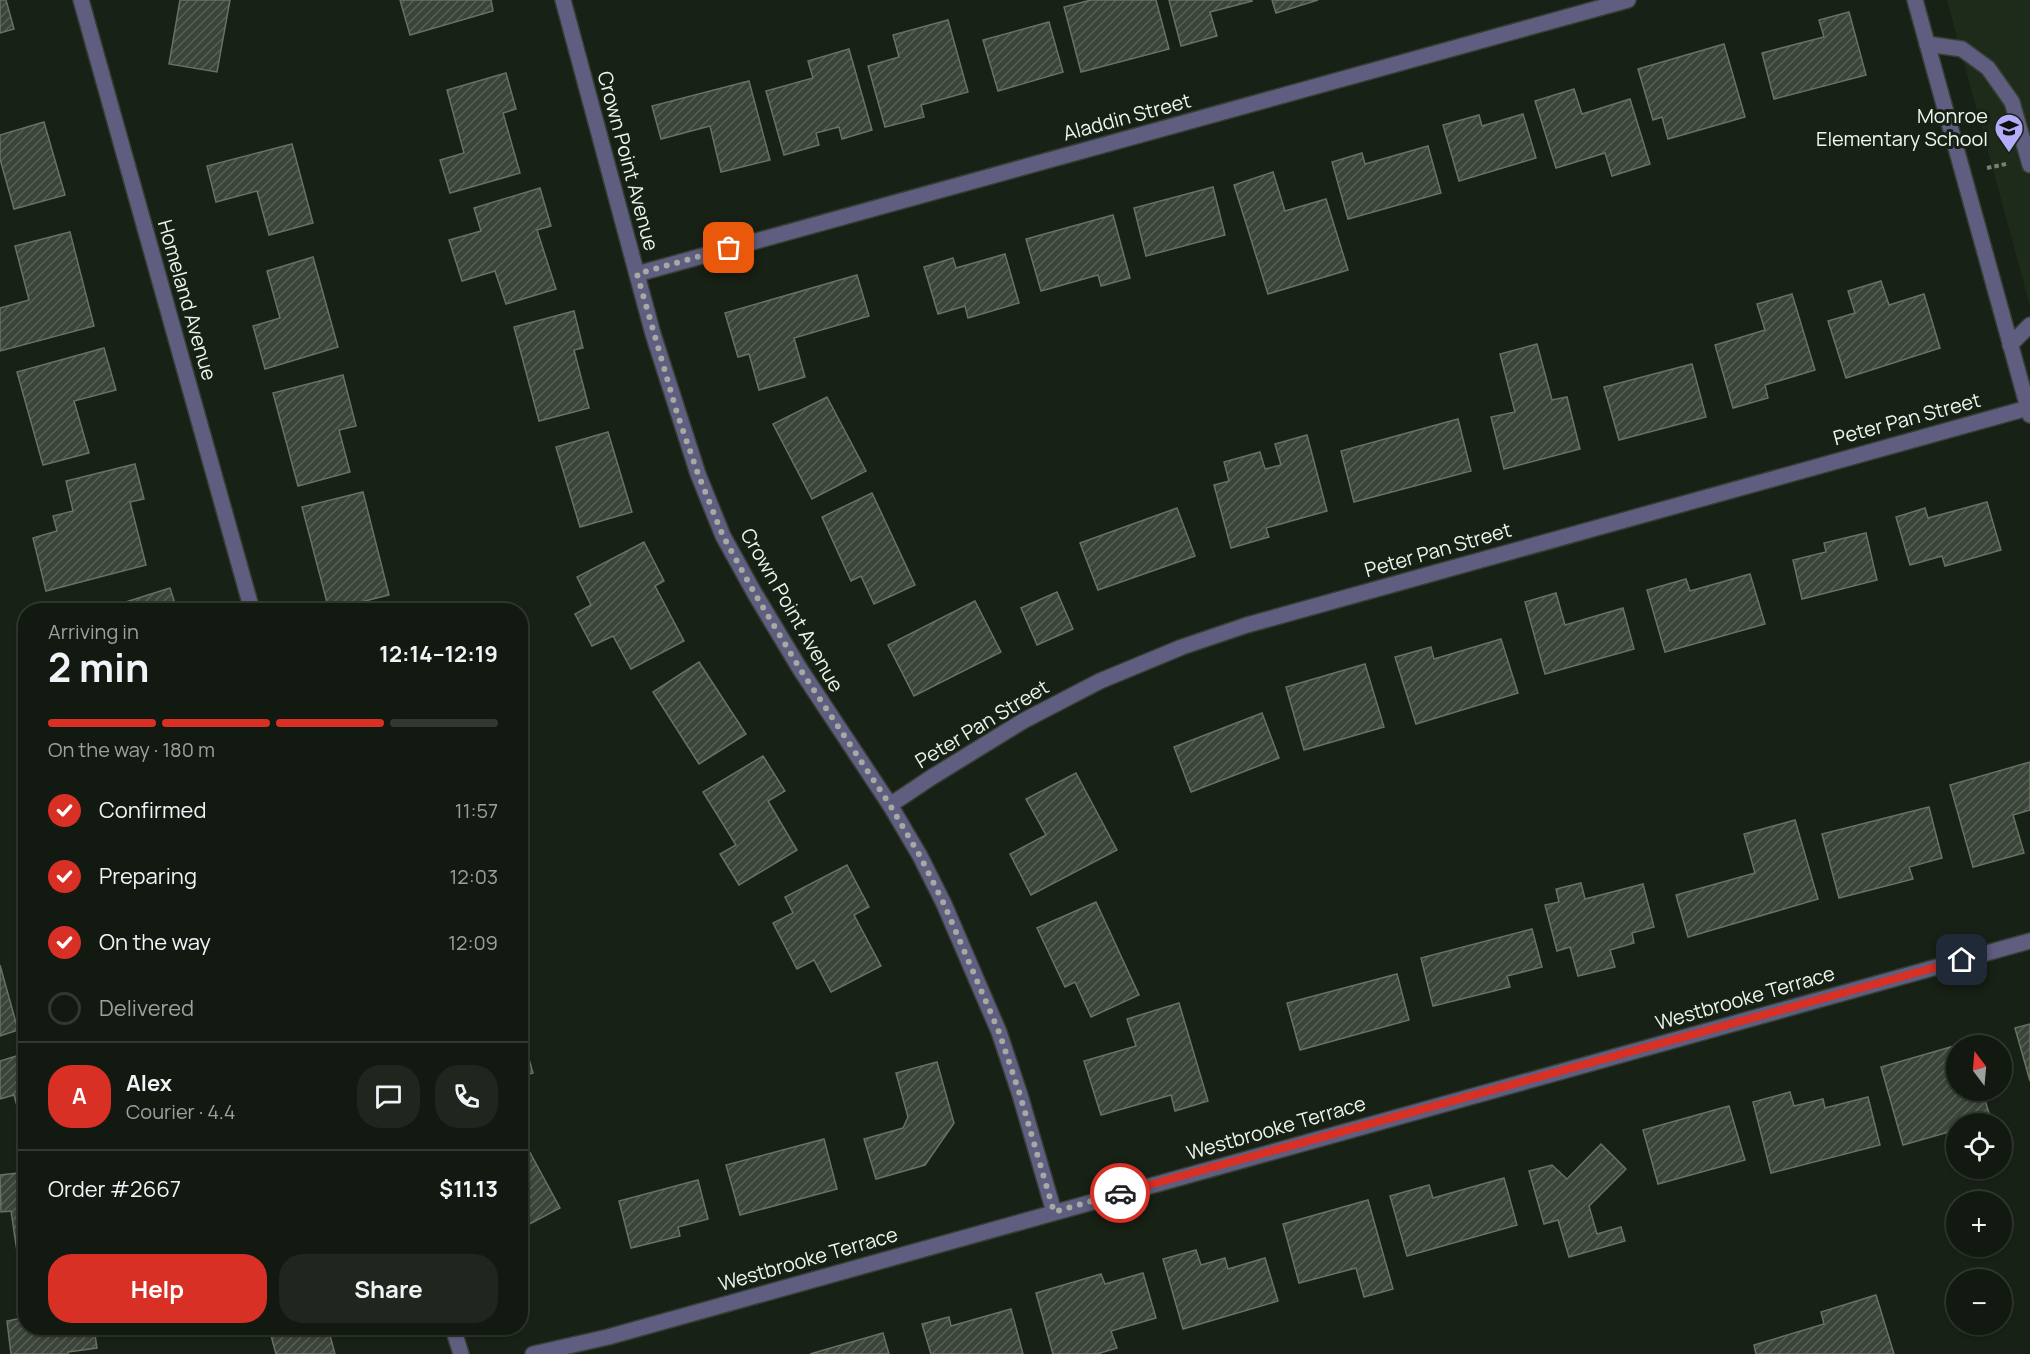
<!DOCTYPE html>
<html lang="en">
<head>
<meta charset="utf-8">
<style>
	body { margin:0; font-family:Manrope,sans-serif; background:#1f261e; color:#f1f3f6; height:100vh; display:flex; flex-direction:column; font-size:22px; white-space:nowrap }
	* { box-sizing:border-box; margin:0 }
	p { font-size:20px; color:#9ca09f }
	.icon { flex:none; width:33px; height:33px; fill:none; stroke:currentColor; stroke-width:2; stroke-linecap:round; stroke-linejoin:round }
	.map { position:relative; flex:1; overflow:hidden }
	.panel { position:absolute; left:18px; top:603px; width:510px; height:732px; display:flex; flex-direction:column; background:#121910; border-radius:24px; box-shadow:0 2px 4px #0004,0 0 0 2px #313830 }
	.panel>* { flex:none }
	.needle { width:39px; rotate:344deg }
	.buttons { position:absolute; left:1946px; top:1035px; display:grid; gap:12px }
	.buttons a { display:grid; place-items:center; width:66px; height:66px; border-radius:50%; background:#121910; box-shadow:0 2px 4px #0004,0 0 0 2px #313830; font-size:30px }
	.pin { position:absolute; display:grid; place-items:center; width:51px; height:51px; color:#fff; margin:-26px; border-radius:12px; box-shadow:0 3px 9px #0006 }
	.courier { position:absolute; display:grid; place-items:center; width:60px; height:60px; margin:-30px; border:4px solid #d93025; border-radius:50%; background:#fff; color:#222; box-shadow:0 2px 8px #0007 }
	.summary em { font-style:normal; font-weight:700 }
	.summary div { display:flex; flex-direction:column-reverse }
	.summary { display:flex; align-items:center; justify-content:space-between; height:102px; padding:0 30px }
	h1 { font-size:39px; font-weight:700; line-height:45px }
	.bar { display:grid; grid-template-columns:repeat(4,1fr); gap:9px 6px; align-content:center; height:72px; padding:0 30px }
	.bar i { height:8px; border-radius:4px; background:#313830 }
	.bar .on { background:#d93025 }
	.bar p { grid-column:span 4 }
	.line { display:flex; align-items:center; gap:15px; padding:0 30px; border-top:2px solid #313830 }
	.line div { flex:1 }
	.round { display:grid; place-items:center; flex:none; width:63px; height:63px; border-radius:24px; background:#1f261e }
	ol { padding:0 30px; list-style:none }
	li { display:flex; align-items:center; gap:18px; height:66px }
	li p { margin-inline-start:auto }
	li .icon { padding:6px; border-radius:50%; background:#d93025; color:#fff; stroke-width:4 }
	li:last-child { color:#9ca09f }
	li i { width:33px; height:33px; border:3px solid #313830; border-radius:50% }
	.primary-button { display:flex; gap:12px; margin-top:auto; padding:12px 30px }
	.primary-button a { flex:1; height:69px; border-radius:24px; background:#d93025; color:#fff; font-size:24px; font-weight:700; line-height:69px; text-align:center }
	.primary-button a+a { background:#1f261e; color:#f1f3f6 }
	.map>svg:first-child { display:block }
	.built { fill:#1f2b1a }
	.building { fill:url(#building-hatch); stroke:#677264; stroke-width:1.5 }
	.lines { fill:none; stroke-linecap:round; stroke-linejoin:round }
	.minor-casing { stroke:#363f33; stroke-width:18 }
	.path { stroke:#788075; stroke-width:4; stroke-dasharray:4.5 3; stroke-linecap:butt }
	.minor { stroke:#605e80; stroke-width:15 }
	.done { stroke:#a4aba1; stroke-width:6; stroke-dasharray:0 10.8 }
	.route { stroke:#d93025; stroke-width:8 }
	.labels { text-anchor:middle; stroke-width:6; stroke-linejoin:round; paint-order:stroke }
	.poi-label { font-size:20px; fill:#eff5ed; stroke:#182115; text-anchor:end }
	.street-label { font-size:20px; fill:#eff5ed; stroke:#182115 }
</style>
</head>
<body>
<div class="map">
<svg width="2030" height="1354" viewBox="0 0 2030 1354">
	<defs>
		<pattern id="building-hatch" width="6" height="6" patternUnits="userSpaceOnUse" patternTransform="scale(1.5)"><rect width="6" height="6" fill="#3b4438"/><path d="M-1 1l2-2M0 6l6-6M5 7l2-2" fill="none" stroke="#586055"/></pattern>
	</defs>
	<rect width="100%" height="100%" fill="#182115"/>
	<!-- built -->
	<path class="built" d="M 1947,0 L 2030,0 L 2030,306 Z"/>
	<!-- building -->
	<g class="building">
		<path d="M 0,0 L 6,0 L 14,29 L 0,33 Z"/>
		<path d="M 180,0 L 230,0 L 217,72 L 169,64 Z"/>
		<path d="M 400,0 L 491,0 L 493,11 L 410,35 Z"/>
		<path d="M 1091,0 L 1156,0 L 1169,49 L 1081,72 L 1064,7 Z"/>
		<path d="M 1169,0 L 1251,0 L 1252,1 L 1210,12 L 1217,36 L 1181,46 Z"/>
		<path d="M 1272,0 L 1318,0 L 1276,13 Z"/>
		<path d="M 1849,12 L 1866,75 L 1774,99 L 1762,53 L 1824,37 L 1819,20 Z"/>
		<path d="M 948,20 L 968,92 L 921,105 L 924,117 L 885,127 L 868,66 L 899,57 L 893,35 Z"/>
		<path d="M 1049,22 L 1063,72 L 998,91 L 983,40 Z"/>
		<path d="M 1724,44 L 1745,117 L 1668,139 L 1662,117 L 1653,120 L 1638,69 Z"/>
		<path d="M 849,49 L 872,130 L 842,139 L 839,127 L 816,133 L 819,145 L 784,155 L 766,91 L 813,78 L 808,61 Z"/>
		<path d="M 506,73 L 516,109 L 503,113 L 520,173 L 450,193 L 440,160 L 464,153 L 447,90 Z"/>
		<path d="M 749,81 L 770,160 L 721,172 L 710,126 L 661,139 L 652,106 Z"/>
		<path d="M 1574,89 L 1582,114 L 1630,99 L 1650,164 L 1612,176 L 1605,153 L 1556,168 L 1535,101 Z"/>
		<path d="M 1523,114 L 1536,158 L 1459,181 L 1443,125 L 1479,115 L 1482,126 Z"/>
		<path d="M 44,122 L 65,195 L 14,209 L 0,159 L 0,135 Z"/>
		<path d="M 292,144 L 313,223 L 269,235 L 257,191 L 216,202 L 207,166 Z"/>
		<path d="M 1428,146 L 1441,193 L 1348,219 L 1332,162 L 1362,153 L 1365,164 Z"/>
		<path d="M 1273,172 L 1285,211 L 1326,199 L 1348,270 L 1268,294 L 1234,185 Z"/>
		<path d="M 1213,187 L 1225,235 L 1146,256 L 1134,208 Z"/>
		<path d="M 540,188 L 551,226 L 537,230 L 556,289 L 506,304 L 495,271 L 462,281 L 449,240 L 481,231 L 474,208 Z"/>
		<path d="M 1113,215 L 1130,278 L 1101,286 L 1098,275 L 1041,291 L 1026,239 Z"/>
		<path d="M 70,232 L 94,326 L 0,351 L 0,308 L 29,300 L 15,246 Z"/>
		<path d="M 1005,254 L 1019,303 L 968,318 L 965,306 L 938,314 L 924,267 L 953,258 L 956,268 Z"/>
		<path d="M 313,257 L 338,347 L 265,369 L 253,326 L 280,318 L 267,271 Z"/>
		<path d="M 857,275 L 869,316 L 794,338 L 805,377 L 759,390 L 749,354 L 738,357 L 725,313 Z"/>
		<path d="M 1881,281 L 1889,305 L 1924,294 L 1940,348 L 1846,378 L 1828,321 L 1855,313 L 1848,291 Z"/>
		<path d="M 1792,294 L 1815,370 L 1765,385 L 1768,398 L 1733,408 L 1715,345 L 1765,330 L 1757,304 Z"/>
		<path d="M 574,311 L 583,348 L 574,350 L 589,408 L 539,421 L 514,327 Z"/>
		<path d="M 1537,344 L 1552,400 L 1567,397 L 1580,449 L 1504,469 L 1491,417 L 1515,412 L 1500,354 Z"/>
		<path d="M 104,348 L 116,390 L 74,401 L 89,453 L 43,465 L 17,372 Z"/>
		<path d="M 1692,364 L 1706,417 L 1619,440 L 1604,387 Z"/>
		<path d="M 343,375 L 356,426 L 339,430 L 350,472 L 298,486 L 273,393 Z"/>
		<path d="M 827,397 L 866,471 L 812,499 L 773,424 Z"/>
		<path d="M 1458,419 L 1471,471 L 1354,502 L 1341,451 Z"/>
		<path d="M 608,432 L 632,512 L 580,527 L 556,447 Z"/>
		<path d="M 1307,435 L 1327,511 L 1266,528 L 1269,537 L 1231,548 L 1214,485 L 1229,481 L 1224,462 L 1260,452 L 1265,469 L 1281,465 L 1275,444 Z"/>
		<path d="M 135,464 L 144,499 L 130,502 L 146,565 L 46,591 L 33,538 L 57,531 L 53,516 L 73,511 L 66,481 Z"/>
		<path d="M 363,492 L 389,595 L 329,610 L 302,507 Z"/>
		<path d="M 872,493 L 915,585 L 874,604 L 861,576 L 851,581 L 822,517 Z"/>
		<path d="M 1987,502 L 2001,550 L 1945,566 L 1942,556 L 1910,565 L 1896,517 L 1925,508 L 1928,518 Z"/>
		<path d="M 1177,508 L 1195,556 L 1098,590 L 1080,543 Z"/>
		<path d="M 1866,533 L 1877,580 L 1802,599 L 1793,560 L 1826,552 L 1824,543 Z"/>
		<path d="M 644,542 L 664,581 L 655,586 L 684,641 L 631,669 L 613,636 L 592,646 L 575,614 L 591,605 L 577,577 Z"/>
		<path d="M 1750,574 L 1765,624 L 1665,652 L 1647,590 L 1686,579 L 1690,591 Z"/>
		<path d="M 170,588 L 177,610 L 114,610 L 113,606 Z"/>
		<path d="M 1057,592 L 1073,629 L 1037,645 L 1021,608 Z"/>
		<path d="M 1556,593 L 1565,625 L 1623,608 L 1634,649 L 1545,674 L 1525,602 Z"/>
		<path d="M 975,601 L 1001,652 L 914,696 L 888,645 Z"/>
		<path d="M 1501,639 L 1518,693 L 1416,724 L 1395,657 L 1431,647 L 1434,659 Z"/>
		<path d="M 699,662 L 746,734 L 699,764 L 653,692 Z"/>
		<path d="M 1365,664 L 1384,727 L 1304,750 L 1286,687 Z"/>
		<path d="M 1262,713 L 1279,758 L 1191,792 L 1174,747 Z"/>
		<path d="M 763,756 L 785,791 L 768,801 L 797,850 L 739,885 L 720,854 L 736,845 L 703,792 Z"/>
		<path d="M 2030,762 L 2030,810 L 2013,815 L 2024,853 L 1973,867 L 1950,785 Z"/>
		<path d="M 1076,773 L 1117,850 L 1031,895 L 1010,854 L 1046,835 L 1026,799 Z"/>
		<path d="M 1929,807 L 1942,858 L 1909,867 L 1913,879 L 1839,898 L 1822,834 Z"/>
		<path d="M 1795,820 L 1818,899 L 1688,937 L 1676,895 L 1755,873 L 1744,834 Z"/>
		<path d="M 847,865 L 869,907 L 854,915 L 881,966 L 831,992 L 814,960 L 797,969 L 773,923 L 793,913 L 785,897 Z"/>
		<path d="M 1581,883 L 1585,899 L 1643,884 L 1654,927 L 1632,933 L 1634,943 L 1610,950 L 1615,967 L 1578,976 L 1570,947 L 1557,951 L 1545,905 L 1559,902 L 1556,889 Z"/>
		<path d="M 1096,902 L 1139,995 L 1091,1017 L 1075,982 L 1065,987 L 1037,928 Z"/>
		<path d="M 1532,929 L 1542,967 L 1507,976 L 1510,987 L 1433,1006 L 1421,958 Z"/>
		<path d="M 0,965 L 18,1030 L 0,1036 Z"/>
		<path d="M 1397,974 L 1409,1020 L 1300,1050 L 1287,1003 Z"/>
		<path d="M 1179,1003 L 1208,1101 L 1175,1111 L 1171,1095 L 1101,1115 L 1084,1061 L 1136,1046 L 1127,1019 Z"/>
		<path d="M 2030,1024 L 2030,1081 L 2015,1028 Z"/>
		<path d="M 520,1028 L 533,1073 L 520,1077 Z"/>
		<path d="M 1968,1042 L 1969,1046 L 1956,1046 L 1956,1090 L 1982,1090 L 1991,1120 L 1979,1124 L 1956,1124 L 1956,1130 L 1903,1145 L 1881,1067 Z"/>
		<path d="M 26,1053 L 26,1135 L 25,1135 L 14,1095 L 0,1099 L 0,1061 Z"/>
		<path d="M 937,1062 L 954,1123 L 925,1165 L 876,1179 L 864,1139 L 903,1128 L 908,1117 L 896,1073 Z"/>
		<path d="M 1790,1092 L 1794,1106 L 1823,1099 L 1825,1108 L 1868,1097 L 1880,1145 L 1771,1173 L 1753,1102 Z"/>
		<path d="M 1729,1106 L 1745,1160 L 1658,1184 L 1643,1130 Z"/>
		<path d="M 520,1134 L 560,1208 L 520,1229 Z"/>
		<path d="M 824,1139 L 837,1189 L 740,1215 L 726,1165 Z"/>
		<path d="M 1601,1144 L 1626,1169 L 1589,1206 L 1597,1234 L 1621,1227 L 1625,1241 L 1569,1257 L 1558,1220 L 1544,1224 L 1529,1171 L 1552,1165 L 1567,1179 Z"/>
		<path d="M 26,1172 L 26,1264 L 19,1265 L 11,1211 L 1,1212 L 0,1175 Z"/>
		<path d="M 1504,1178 L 1517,1225 L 1407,1256 L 1390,1196 L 1429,1185 L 1433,1198 Z"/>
		<path d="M 698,1180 L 708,1219 L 678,1227 L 680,1236 L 631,1248 L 619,1201 Z"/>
		<path d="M 1368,1200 L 1393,1289 L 1364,1297 L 1356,1268 L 1299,1283 L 1283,1224 Z"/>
		<path d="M 1196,1250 L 1201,1265 L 1225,1258 L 1228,1269 L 1265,1258 L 1278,1301 L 1183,1329 L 1163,1259 Z"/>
		<path d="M 1143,1273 L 1156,1318 L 1111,1331 L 1117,1348 L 1097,1354 L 1053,1354 L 1036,1293 L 1101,1274 L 1105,1284 Z"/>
		<path d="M 26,1288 L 26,1328 L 94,1328 L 97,1348 L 68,1352 L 68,1354 L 11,1354 L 7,1321 L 22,1318 L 18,1289 Z"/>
		<path d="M 1876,1295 L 1894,1354 L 1756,1354 L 1754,1345 L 1824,1324 L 1821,1312 Z"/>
		<path d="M 1011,1309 L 1023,1354 L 931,1354 L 922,1324 L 949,1317 L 951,1326 Z"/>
		<path d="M 269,1328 L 328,1328 L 335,1354 L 276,1354 Z"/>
		<path d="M 883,1333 L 889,1354 L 810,1354 Z"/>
	</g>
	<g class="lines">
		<!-- minor casing -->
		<g class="minor-casing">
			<g id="minor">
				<path d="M 81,0 L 252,610"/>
				<path d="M 563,0 L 653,334 L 698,474 L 723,536 L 755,594 L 800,669 L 890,805 L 920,856 L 944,904 L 999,1032 L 1020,1095 L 1054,1212"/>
				<path d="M 1915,0 L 2030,415"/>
				<path d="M 1927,44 L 1962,49 L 1988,68 L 2012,102 L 2030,165"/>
				<path d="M 637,274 L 1628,0"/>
				<path d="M 2010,345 L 2030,325"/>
				<path d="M 890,805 L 932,777 L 1023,721 L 1100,681 L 1182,647 L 1247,625 L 1391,585 L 2028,408"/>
				<path d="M 453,1328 L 461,1354"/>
				<path d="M 533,1354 L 608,1337 L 2030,941"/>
			</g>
		</g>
		<!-- path -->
		<path class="path" d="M 1987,168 L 2006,164"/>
		<!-- minor -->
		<use href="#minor" class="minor"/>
	</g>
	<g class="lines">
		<!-- done -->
		<path class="done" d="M 729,248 L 637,274 L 677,413 L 698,474 L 723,536 L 755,594 L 800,669 L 890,805 L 920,856 L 944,904 L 999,1032 L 1020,1095 L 1054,1212 L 1120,1193"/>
		<!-- route -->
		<path class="route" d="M 1120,1193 L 1962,960"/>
	</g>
	<!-- icons -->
	<defs>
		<g id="school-pin" transform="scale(1.5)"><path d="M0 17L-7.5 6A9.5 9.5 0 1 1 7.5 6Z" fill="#b3adf9" stroke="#182115"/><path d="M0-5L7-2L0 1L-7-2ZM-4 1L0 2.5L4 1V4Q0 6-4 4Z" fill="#111"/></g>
	</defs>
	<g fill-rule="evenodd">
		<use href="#school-pin" x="2009" y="128"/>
	</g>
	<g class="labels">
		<!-- poi labels -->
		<g class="poi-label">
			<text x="1988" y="123">Monroe<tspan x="1988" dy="23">Elementary School</tspan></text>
		</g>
		<!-- street labels -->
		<g class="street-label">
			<text transform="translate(1127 117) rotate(-15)" y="7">Aladdin Street</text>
			<text transform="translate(628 161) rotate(75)" y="7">Crown Point Avenue</text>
			<text transform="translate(187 300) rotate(74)" y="7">Homeland Avenue</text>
			<text transform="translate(1907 419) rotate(-15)" y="7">Peter Pan Street</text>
			<text transform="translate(1438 550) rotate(-16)" y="7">Peter Pan Street</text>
			<text transform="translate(792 610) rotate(60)" y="7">Crown Point Avenue</text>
			<text transform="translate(982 724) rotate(-31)" y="7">Peter Pan Street</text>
			<text transform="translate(1745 998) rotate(-16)" y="7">Westbrooke Terrace</text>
			<text transform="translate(1276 1128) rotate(-16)" y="7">Westbrooke Terrace</text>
			<text transform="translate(808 1259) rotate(-16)" y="7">Westbrooke Terrace</text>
		</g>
	</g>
</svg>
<div class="buttons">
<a><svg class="needle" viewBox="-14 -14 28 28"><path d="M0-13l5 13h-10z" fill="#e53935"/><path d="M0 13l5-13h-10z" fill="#9ca09f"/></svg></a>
<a><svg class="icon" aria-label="locate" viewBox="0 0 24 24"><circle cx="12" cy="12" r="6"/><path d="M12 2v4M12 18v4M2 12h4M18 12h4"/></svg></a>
<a>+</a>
<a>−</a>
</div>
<div class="pin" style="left:729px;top:248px;background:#ea580c"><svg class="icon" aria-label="bag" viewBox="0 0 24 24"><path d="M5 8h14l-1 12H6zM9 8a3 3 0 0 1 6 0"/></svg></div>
<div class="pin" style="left:1962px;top:960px;background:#1f2937"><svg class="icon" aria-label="home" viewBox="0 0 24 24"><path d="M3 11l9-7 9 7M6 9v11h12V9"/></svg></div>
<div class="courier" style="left:1120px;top:1193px"><svg class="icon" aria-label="car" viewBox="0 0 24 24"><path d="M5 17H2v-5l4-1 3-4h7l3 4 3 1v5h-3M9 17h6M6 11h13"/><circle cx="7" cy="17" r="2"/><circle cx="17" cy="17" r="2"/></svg></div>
<section class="panel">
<div class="summary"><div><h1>2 min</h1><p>Arriving in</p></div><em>12:14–12:19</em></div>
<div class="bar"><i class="on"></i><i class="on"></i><i class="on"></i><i></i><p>On the way · 180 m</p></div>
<ol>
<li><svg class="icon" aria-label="check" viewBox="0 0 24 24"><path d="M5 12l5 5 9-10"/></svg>Confirmed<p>11:57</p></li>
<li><svg class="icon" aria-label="check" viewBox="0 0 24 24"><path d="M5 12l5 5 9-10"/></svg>Preparing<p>12:03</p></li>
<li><svg class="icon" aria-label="check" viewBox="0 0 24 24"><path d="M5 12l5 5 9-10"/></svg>On the way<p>12:09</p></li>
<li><i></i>Delivered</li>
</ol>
<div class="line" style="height:108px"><b class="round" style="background:#d93025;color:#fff">A</b><div><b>Alex</b><p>Courier · 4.4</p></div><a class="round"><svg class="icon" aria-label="chat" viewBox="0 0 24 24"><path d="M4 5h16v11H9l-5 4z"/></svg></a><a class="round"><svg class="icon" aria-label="phone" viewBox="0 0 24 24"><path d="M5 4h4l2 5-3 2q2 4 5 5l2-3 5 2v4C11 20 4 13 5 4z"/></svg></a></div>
<div class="line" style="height:78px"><div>Order #2667</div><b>$11.13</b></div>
<div class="primary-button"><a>Help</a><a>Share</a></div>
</section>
</div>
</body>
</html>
